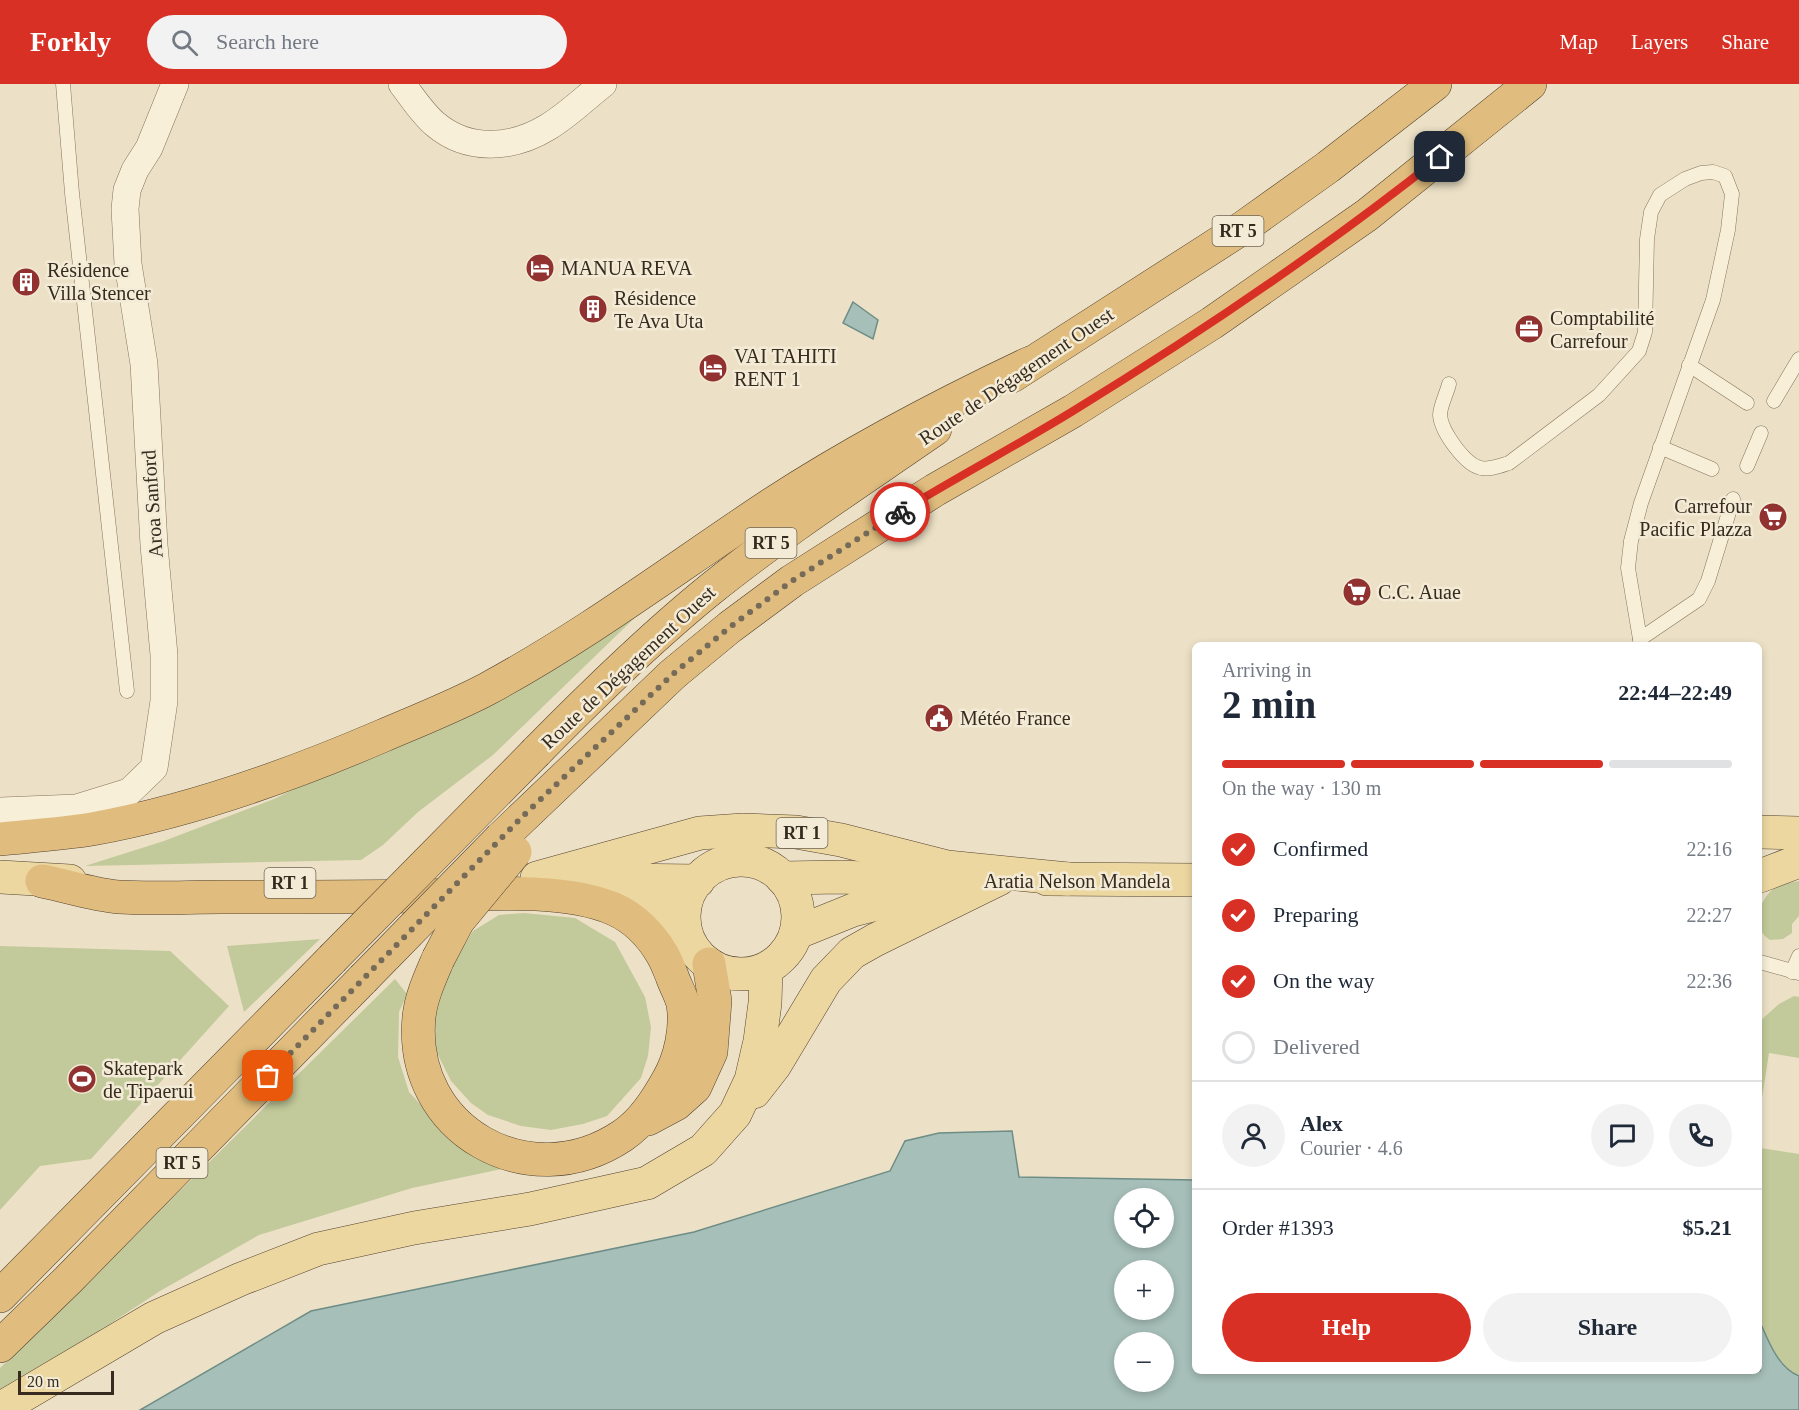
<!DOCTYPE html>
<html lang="en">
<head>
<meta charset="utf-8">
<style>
	body { margin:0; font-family:Georgia,serif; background:#f2f2f3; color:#1f2937; height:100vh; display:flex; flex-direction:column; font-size:22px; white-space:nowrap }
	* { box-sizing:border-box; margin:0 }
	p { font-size:20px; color:#747a83 }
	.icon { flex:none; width:33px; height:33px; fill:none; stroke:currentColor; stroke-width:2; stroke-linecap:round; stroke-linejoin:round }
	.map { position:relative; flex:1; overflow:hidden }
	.details { position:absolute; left:1192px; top:558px; width:570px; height:732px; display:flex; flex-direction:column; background:#fff; border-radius:9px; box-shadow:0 3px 9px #0003 }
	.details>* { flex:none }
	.buttons { position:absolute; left:1114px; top:1104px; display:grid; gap:12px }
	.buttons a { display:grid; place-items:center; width:60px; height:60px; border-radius:50%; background:#fff; box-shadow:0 3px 9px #0003; font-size:30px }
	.scale { position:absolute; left:18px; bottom:15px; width:96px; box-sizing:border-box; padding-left:6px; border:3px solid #372b1f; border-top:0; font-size:16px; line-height:21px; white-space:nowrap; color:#372b1f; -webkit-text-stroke:4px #f3ebd5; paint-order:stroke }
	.pin { position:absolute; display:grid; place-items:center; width:51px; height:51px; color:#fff; margin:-26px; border-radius:12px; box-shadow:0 3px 9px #0006 }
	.courier { position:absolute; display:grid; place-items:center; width:60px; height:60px; margin:-30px; border:4px solid #d93025; border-radius:50%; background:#fff; color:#222; box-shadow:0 2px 8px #0007 }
	.overview em { font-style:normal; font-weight:800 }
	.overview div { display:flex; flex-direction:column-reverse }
	.overview { display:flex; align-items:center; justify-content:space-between; height:102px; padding:0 30px }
	h1 { font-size:39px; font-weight:800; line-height:45px }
	.bar { display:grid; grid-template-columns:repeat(4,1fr); gap:9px 6px; align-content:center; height:72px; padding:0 30px }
	.bar i { height:8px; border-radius:4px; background:#e0e1e3 }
	.bar .current { background:#d93025 }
	.bar p { grid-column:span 4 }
	.line { display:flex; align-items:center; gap:15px; padding:0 30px; border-top:2px solid #e0e1e3 }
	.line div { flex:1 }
	.round { display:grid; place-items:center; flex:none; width:63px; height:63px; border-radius:32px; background:#f2f2f3 }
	ol { padding:0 30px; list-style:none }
	li { display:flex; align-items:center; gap:18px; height:66px }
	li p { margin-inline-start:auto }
	li .icon { padding:6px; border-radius:50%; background:#d93025; color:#fff; stroke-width:4 }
	li:last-child { color:#747a83 }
	li i { width:33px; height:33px; border:3px solid #e0e1e3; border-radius:50% }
	.cta { display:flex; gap:12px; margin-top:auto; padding:12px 30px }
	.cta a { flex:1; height:69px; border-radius:36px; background:#d93025; color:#fff; font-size:24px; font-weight:800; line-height:69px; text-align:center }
	.cta a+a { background:#f2f2f3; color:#1f2937 }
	header { display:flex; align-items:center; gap:36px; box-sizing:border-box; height:84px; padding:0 30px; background:#d93025; color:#fff }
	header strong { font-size:28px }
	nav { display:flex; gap:33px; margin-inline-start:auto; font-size:21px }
	.search { width:420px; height:54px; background:#f2f2f3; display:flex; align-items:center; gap:15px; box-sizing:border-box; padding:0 21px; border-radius:33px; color:#747a83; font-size:22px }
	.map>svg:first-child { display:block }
	.green { fill:#c2c99a }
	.water { fill:#a7bfb9; stroke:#6e8d86; stroke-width:1.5; fill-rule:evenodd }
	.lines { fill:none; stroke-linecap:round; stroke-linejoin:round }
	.service-casing { stroke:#86735c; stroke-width:15 }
	.minor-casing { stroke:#86735c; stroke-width:28 }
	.primary-casing { stroke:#544230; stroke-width:34 }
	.trunk-casing { stroke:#544230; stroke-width:34 }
	.service { stroke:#f7efd8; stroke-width:14 }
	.minor { stroke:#f7efd8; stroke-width:27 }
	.primary { stroke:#ecd7a0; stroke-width:33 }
	.trunk { stroke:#e0bd7e; stroke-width:33 }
	.trunk-bridge-casing { stroke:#544230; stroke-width:34; stroke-linecap:butt }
	.trunk-bridge { stroke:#e0bd7e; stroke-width:33 }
	.done { stroke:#766b59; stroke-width:6; stroke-dasharray:0 10.8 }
	.route { stroke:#d93025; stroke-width:8 }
	.labels { text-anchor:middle; stroke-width:5; stroke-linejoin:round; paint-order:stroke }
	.shield { fill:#f3ebd5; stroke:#6f6556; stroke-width:1.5 }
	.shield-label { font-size:18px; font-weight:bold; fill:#372b1f }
	.poi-label { font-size:20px; fill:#372b1f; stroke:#f3ebd5; text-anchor:start }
	.street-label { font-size:20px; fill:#372b1f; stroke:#f3ebd5 }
</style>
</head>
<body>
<header>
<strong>Forkly</strong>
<div class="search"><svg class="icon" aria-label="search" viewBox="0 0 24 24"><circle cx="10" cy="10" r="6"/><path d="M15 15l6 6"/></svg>Search here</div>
<nav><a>Map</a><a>Layers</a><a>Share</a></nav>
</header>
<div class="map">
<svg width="1799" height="1326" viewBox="0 0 1799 1326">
	<rect width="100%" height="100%" fill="#ece1c6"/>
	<!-- green -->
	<g class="green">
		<path d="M 651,518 L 493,671 L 418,728 L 383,761 L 361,776 L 85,782 L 164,757 L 274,715 L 337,684 Z"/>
		<path d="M 1799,797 L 1799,832 L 1792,840 L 1792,849 L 1783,855 L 1770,856 C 1750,844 1759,810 1780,801 C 1785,799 1793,798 1799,797 Z"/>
		<path d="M 524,829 L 575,834 L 615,858 L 645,913 L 651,943 L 648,972 L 641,994 L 607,1032 L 583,1040 L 551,1046 L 521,1042 L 488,1031 L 471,1019 L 451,997 L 436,967 L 435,925 L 455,878 L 473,847 L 499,831 Z"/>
		<path d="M 320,855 L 244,928 L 227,862 Z"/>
		<path d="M 0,862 L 170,867 L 229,922 L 91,1075 L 40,1082 L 0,1126 Z"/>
		<path d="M 395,895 L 407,910 L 399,928 L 398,973 L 409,1008 L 440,1042 L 520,1081 L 412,1104 L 259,1151 L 160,1207 L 0,1312 L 0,1284 Z"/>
		<path d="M 1794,912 L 1799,913 L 1799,974 L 1769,969 L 1760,1027 L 1760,937 L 1779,920 Z"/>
		<path d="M 1760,1064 L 1799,1070 L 1799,1292 L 1792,1290 L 1775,1270 L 1760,1238 Z"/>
	</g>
	<!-- water -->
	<g class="water">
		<path d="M 853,218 L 878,236 L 873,255 L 843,239 Z"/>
		<path d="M 1012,1047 L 1019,1093 L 1195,1096 L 1196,1287 L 1760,1287 L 1760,1238 C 1768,1256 1778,1284 1799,1292 L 1799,1326 L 140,1326 L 311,1227 L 694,1148 L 890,1087 L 905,1057 L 939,1049 ZM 1125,1114 L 1164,1114 L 1164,1154 L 1125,1154 ZM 1125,1186 L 1164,1186 L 1164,1226 L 1125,1226 ZM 1125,1258 L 1164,1258 L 1164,1298 L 1125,1298 Z"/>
	</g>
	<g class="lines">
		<!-- service casing -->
		<g class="service-casing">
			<g id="service">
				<path d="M 63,0 L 72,109 L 127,607"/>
				<path d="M 1689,281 L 1747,319"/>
				<path d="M 1449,300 C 1447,309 1440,322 1440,331 C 1441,347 1465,381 1481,384 C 1490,386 1500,382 1509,379 L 1599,311 L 1639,267 L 1645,248 L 1647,155 L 1651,128 L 1660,111 L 1685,95 L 1701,89 L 1713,88 L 1725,92 L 1732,110 L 1728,146 L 1713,216 L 1641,419 L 1631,457 L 1628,484 L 1641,561"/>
				<path d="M 1774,317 L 1799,275"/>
				<path d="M 1660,363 L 1712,385"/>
				<path d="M 1747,382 L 1761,349"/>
				<path d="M 1640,555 L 1699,515 L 1708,497 L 1733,415"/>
				<path d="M 1760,878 L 1799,889"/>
				<path d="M 1792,888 L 1799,872"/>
			</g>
		</g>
		<!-- minor casing -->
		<g class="minor-casing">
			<g id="minor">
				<path d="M 402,0 C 412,13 422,29 435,40 C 468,68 512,65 548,43 C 568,31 585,14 603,0"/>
				<path d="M 0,727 L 77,724 L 129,708 L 154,684 L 164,617 L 164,571 L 154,461 L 144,280 L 128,180 L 125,125 L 127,106 L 135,86 L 149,64 L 175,0"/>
			</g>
		</g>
		<!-- primary casing -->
		<g class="primary-casing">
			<g id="primary">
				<path d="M 1760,748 L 1799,749"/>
				<circle cx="741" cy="833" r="57"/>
				<path d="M 1760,792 L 1799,777"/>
				<path d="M 0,793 L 70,797"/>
				<path d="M 537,794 L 700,749 L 743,746 L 796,748 L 841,756 L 947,783 L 1068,795"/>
				<path d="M 782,794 L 842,793 L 945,798"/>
				<path d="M 1047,795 L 1196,796"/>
				<path d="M 614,796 L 698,797"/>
				<path d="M 574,801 C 619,809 652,809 685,846"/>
				<path d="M 796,849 L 853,826 L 931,806"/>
				<path d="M 754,1008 L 775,981 L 826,896 L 852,869 L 875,856 L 999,795"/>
				<path d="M 0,1325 L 154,1234 L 241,1195 L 318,1165 L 414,1144 L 530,1125 L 647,1099 L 703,1066 L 735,1030 L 751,996 L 760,957 L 765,919 L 766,885"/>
			</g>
		</g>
		<!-- trunk casing -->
		<g class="trunk-casing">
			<g id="trunk">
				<path d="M 1012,292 L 1244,143 L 1328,83 L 1435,0"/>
				<path d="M 536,668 C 592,611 650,554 712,504 C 783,447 860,397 935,345"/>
				<path d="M 501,754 L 673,590 L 730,543 L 792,497 L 935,406 L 1073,327 L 1212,239 L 1367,131 L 1530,0"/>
				<path d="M 0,755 C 30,752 61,750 92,745 C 192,727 289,692 382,652 C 417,637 453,623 487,605 C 587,551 678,482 772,420 C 855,366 941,321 1030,279"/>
				<path d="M 42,797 C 67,802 94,811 119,813 C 153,815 188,813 222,813 C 287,813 352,813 416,812 C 474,811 561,802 614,825 C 634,834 651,851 662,870 C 666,876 669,885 672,892 C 675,901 681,911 683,920 C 687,945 680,975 668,996 C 656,1017 643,1038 622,1052 C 529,1114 408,1046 419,933 C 421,913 430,894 438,875"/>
				<path d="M 648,1035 L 676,1020 L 695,1003 L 711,968 L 715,917 L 709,880"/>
				<path d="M 0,1212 L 332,875"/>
				<path d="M 0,1262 L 68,1196 L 363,895"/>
			</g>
		</g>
		<!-- service -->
		<use href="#service" class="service"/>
		<!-- minor -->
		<use href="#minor" class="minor"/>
		<!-- primary -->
		<use href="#primary" class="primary"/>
		<!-- trunk -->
		<use href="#trunk" class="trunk"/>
		<!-- trunk-bridge casing -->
		<g class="trunk-bridge-casing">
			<g id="trunk-bridge">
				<path d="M 332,875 L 536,668"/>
				<path d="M 438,875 L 458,837 L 515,768"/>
				<path d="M 363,895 L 501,754"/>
			</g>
		</g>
		<!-- trunk-bridge -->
		<use href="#trunk-bridge" class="trunk-bridge"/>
	</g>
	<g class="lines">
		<!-- done -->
		<path class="done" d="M 268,992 L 524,731 L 673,590 L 730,543 L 792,497 L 900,428"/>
		<!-- route -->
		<path class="route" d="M 900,428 C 957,393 1016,362 1073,327 C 1200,249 1323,166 1440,73"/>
	</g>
	<!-- icons -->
	<defs>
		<g id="hotel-disc" transform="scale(1.5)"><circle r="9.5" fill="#913230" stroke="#f3ebd5"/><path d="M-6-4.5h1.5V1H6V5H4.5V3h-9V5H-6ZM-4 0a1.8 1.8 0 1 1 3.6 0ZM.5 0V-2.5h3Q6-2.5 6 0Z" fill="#fff"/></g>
		<g id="building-disc" transform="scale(1.5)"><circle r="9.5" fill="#913230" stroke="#f3ebd5"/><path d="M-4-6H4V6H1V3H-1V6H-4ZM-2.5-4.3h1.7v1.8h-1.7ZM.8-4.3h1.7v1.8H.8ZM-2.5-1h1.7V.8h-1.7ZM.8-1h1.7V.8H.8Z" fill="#fff"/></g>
		<g id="office-disc" transform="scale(1.5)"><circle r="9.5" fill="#913230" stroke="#f3ebd5"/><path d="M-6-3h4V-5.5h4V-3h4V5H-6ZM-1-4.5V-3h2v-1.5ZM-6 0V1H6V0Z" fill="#fff"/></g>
		<g id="supermarket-disc" transform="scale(1.5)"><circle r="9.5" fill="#913230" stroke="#f3ebd5"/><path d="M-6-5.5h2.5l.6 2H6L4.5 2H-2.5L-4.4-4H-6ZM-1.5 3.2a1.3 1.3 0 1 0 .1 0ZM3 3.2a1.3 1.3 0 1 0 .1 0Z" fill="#fff"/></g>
		<g id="civic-disc" transform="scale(1.5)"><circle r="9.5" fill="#913230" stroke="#f3ebd5"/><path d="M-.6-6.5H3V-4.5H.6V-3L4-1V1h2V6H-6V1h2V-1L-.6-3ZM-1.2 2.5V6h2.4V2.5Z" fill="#fff"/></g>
		<g id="stadium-disc" transform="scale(1.5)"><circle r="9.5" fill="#913230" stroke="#f3ebd5"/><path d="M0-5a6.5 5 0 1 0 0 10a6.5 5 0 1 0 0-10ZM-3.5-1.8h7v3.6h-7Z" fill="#fff"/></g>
	</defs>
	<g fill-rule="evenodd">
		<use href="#hotel-disc" x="540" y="184"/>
		<use href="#building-disc" x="26" y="198"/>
		<use href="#building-disc" x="593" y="225"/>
		<use href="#office-disc" x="1529" y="245"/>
		<use href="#hotel-disc" x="713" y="284"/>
		<use href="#supermarket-disc" x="1773" y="433"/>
		<use href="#supermarket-disc" x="1357" y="508"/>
		<use href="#civic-disc" x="939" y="634"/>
		<use href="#stadium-disc" x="82" y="995"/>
	</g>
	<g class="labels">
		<!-- shield labels -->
		<g class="shield">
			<rect x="1212.5" y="132" width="51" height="30" rx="4.5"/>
			<rect x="745.5" y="444" width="51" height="30" rx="4.5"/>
			<rect x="776.5" y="734" width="51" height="30" rx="4.5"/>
			<rect x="264.5" y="784" width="51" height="30" rx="4.5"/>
			<rect x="156.5" y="1064" width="51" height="30" rx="4.5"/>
		</g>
		<g class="shield-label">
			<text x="1238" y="153">RT 5</text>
			<text x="771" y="465">RT 5</text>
			<text x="802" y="755">RT 1</text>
			<text x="290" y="805">RT 1</text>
			<text x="182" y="1085">RT 5</text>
		</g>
		<!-- poi labels -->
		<g class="poi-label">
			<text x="561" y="191">MANUA REVA</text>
			<text x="47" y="193">Résidence<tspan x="47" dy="23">Villa Stencer</tspan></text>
			<text x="614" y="221">Résidence<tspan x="614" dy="23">Te Ava Uta</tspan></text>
			<text x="1550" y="241">Comptabilité<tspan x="1550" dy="23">Carrefour</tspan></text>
			<text x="734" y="279">VAI TAHITI<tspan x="734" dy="23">RENT 1</tspan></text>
			<text x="1752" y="429" text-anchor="end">Carrefour<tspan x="1752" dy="23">Pacific Plazza</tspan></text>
			<text x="1378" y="515">C.C. Auae</text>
			<text x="960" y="641">Météo France</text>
			<text x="103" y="991">Skatepark<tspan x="103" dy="23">de Tipaerui</tspan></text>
		</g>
		<!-- street labels -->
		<g class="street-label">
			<text transform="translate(1016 292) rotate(-34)" y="7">Route de Dégagement Ouest</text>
			<text transform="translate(152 420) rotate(-94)" y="7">Aroa Sanford</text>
			<text transform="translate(628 583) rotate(-43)" y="7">Route de Dégagement Ouest</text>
			<text x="1077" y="804">Aratia Nelson Mandela</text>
		</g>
	</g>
</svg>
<div class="buttons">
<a><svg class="icon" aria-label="locate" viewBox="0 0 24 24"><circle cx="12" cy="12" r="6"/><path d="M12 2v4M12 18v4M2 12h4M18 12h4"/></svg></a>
<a>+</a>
<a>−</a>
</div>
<div class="scale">20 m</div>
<div class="pin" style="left:268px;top:992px;background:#ea580c"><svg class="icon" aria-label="bag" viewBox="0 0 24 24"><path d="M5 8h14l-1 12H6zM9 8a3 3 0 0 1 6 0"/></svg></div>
<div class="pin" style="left:1440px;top:73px;background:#1f2937"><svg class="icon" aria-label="home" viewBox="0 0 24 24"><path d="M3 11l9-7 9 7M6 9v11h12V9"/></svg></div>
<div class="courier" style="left:900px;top:428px"><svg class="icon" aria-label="bike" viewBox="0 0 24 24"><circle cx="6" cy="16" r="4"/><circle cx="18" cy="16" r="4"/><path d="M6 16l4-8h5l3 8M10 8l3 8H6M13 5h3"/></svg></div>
<section class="details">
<div class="overview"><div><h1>2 min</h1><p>Arriving in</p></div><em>22:44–22:49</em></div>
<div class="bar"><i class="current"></i><i class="current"></i><i class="current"></i><i></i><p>On the way · 130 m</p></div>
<ol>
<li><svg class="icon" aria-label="check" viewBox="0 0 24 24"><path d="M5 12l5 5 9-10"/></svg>Confirmed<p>22:16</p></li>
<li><svg class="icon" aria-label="check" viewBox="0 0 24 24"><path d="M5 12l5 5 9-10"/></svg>Preparing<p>22:27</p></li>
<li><svg class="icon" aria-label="check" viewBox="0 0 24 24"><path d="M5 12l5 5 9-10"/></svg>On the way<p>22:36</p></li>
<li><i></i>Delivered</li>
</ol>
<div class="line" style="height:108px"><a class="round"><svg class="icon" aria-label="person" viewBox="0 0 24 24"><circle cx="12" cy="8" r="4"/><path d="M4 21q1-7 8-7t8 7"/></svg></a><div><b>Alex</b><p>Courier · 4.6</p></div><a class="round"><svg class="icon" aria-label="chat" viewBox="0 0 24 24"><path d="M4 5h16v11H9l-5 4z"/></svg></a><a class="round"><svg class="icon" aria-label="phone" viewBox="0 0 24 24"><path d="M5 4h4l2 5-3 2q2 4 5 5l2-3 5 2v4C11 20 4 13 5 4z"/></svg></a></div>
<div class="line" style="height:78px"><div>Order #1393</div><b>$5.21</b></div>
<div class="cta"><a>Help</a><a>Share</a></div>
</section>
</div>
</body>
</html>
